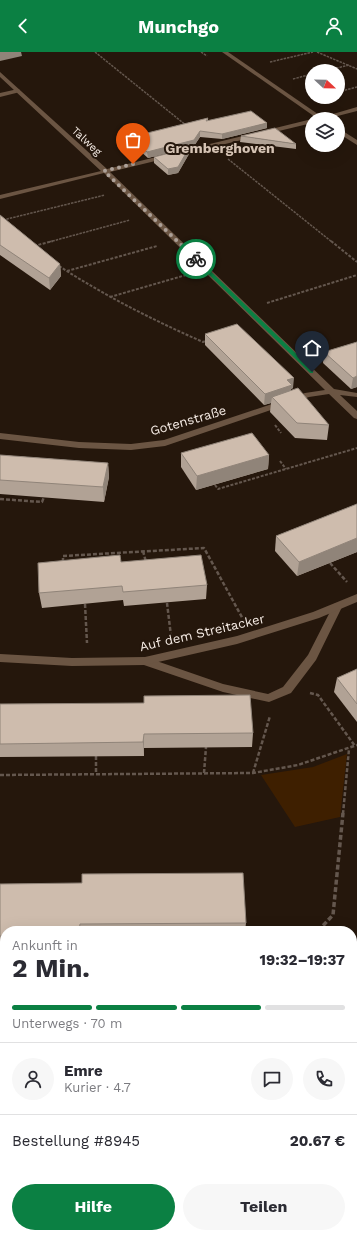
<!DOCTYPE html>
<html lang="de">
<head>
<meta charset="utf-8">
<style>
	body { margin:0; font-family:"Work Sans",sans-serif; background:#f7f7f7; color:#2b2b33; height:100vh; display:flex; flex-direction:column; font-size:15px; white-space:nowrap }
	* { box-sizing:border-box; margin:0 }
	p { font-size:13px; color:#7c7c81 }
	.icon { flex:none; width:22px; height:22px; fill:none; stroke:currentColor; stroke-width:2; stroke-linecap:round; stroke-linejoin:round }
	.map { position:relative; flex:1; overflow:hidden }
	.side { position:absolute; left:0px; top:874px; width:357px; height:312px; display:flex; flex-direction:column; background:#fff; border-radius:16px 16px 0 0; box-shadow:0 4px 16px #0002 }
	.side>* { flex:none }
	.needle { width:26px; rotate:112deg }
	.fabs { position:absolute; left:305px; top:12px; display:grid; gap:8px }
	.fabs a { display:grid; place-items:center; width:40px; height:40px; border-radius:50%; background:#fff; box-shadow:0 4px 16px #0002; font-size:20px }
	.pin { position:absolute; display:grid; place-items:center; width:34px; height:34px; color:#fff; margin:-41px -17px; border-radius:50% 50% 50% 0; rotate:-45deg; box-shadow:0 0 4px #0007 }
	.pin .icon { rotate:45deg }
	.courier { position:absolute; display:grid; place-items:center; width:40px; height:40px; margin:-20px; border:3px solid #0b8043; border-radius:50%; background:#fff; color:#222; box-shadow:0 1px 5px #0007 }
	.head em { font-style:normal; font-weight:700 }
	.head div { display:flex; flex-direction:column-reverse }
	.head { display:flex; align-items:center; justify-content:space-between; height:68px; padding:0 12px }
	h1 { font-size:26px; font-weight:700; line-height:30px }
	.bar { display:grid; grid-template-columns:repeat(4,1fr); gap:6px 4px; align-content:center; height:48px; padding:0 12px }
	.bar i { height:5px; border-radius:3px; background:#e1e1e2 }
	.bar .active { background:#0b8043 }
	.bar p { grid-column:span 4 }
	.line { display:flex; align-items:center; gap:10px; padding:0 12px; border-top:1px solid #e1e1e2 }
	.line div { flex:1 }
	.round { display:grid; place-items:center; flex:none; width:42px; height:42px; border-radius:21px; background:#f7f7f7 }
	.primary-button { display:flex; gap:8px; margin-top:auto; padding:8px 12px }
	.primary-button a { flex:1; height:46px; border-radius:24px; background:#0b8043; color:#fff; font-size:16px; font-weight:700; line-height:46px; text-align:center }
	.primary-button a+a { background:#f7f7f7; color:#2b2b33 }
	header { display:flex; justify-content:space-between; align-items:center; height:52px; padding:0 12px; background:#0b8043; color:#fff; font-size:18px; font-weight:700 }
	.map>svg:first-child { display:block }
	.green { fill:#3e1f00 }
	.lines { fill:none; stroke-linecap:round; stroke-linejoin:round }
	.path-far3 { stroke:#64574e; stroke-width:1.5; stroke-dasharray:2.5 1; stroke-linecap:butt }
	.path-far2 { stroke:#64574e; stroke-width:2; stroke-dasharray:3 1.5; stroke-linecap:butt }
	.path-far1 { stroke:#64574e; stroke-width:2.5; stroke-dasharray:4 2; stroke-linecap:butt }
	.path { stroke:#64574e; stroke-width:3.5; stroke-dasharray:5 2.5; stroke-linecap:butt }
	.service { fill:#6b5543; fill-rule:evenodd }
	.minor { fill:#6b5543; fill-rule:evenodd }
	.tertiary { fill:#6b5543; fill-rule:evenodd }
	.wall { fill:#b1a295 }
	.shaded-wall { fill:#908479 }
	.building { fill:#cebcad; stroke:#908479 }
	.route { fill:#0b8043 }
	.done { stroke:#ada199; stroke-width:4; stroke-dasharray:0 7.2 }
	.labels { text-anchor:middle; stroke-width:4; stroke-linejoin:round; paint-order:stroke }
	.far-street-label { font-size:11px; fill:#f6ece5; stroke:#25170c }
	.street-label { font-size:13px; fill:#f6ece5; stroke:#25170c }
	.far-district-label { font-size:14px; font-weight:bold; fill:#d5c3b4; stroke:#25170c }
</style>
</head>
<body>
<header><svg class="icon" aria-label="back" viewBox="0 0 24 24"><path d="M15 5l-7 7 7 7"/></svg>Munchgo<svg class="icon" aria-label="person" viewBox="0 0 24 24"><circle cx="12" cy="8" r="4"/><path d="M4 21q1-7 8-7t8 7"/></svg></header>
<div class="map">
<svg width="357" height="1186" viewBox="0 0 357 1186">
	<rect width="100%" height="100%" fill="#25170c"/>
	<!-- green -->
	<g class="green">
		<path d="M 347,702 L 340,765 L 295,775 L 261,723 L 313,715 Z"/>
		<path d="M 357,1102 L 357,1186 L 350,1186 L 349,1181 L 352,1181 L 352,1112 Z"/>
	</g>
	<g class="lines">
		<!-- path-far3 -->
		<g class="path-far3">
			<path d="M 95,0 L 187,74"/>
			<path d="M 201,0 L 207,4"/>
			<path d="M 317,0 L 357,17"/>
			<path d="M 270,10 L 313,0"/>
			<path d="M 326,19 L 349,13"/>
			<path d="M 293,27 L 312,22"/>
			<path d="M 338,40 L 357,35"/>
			<path d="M 228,107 L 332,190"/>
			<path d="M 3,168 L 105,143"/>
			<path d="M 49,190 L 130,168"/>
		</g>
		<!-- path-far2 -->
		<g class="path-far2">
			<path d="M 331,189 L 357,210"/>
			<path d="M 34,194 L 53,189"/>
			<path d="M 59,214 C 105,244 153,268 203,290 L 208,288"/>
			<path d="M 67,219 L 157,194"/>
			<path d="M 110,245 L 186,223"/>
			<path d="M 267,251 L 357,223"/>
			<path d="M 275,373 L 281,381"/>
			<path d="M 280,409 L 286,417"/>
			<path d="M 215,433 L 218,437 L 357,396"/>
		</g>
		<!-- path-far1 -->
		<g class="path-far1">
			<path d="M 0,447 L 42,450 L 44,445"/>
			<path d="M 143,499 L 146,510"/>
			<path d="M 63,510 L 63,504 L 204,496 L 243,567"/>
			<path d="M 330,511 L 347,530"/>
			<path d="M 167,551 L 171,584"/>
			<path d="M 85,552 L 87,591"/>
			<path d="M 310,641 L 318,643 L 355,694"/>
			<path d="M 96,704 L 96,722"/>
			<path d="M 204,721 L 206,695"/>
			<path d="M 253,721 L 270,664"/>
			<path d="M 0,723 L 253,721 L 298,713 L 357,693"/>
			<path d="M 343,762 L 349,697"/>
		</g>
		<!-- path -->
		<g class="path">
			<path d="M 318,879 L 333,863 L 343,761"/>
			<path d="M 0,920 L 5,920"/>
			<path d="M 0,1165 L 5,1165"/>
			<path d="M 131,1181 L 131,1186"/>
		</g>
		<!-- service -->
		<g class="service">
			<path d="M 18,37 L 20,38 L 20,40 L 0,45 L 0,41 Z"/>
			<path d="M 337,551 L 342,555 L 316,608 L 291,641 L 269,650 L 223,640 L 141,612 L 140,609 L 141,606 L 145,605 L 223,632 L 268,642 L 283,635 L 308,603 L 334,552 Z"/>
		</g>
		<!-- minor -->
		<g class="minor">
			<path d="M 0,20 L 107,117 L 312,67 L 312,71 L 110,120 L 334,337 L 357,341 L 357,345 L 340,343 L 357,359 L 357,367 L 354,366 L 329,342 L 309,345 L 165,394 L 131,398 L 79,396 L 0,387 L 0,381 L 79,390 L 131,392 L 164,388 L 305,341 L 325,338 L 104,121 L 0,147 L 0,143 L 101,119 L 0,25 Z"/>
			<path d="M 357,55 L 357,59 L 326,67 L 316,67 Z"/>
			<path d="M 357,542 L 357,550 L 319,566 L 237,592 L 145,613 L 72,614 L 0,610 L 0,602 L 72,606 L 145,605 L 237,584 L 313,560 Z"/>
		</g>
		<!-- tertiary -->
		<g class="tertiary">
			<path d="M 222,0 L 228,0 L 325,67 L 318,67 Z"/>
			<path d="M 338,76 L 357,88 L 357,93 L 338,81 Z"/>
		</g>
	</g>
	<!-- wall -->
	<g class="wall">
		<path d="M 208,66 L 208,69 L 267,76 L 222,87 L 200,85 L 194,94 L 148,106 L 131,91 L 131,85 Z"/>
		<path d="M 241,84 L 296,92 L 296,97 L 240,90 Z"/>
		<path d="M 189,96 L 189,102 L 178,121 L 168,123 L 154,111 L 154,105 Z"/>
		<path d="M 0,163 L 60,212 L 61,224 L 50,238 L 0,203 Z"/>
		<path d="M 205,282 L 293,336 L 291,337 L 291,339 L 329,373 L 327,388 L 295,386 L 270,360 L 271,351 L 264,353 L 205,293 Z"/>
		<path d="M 357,290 L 357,335 L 351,337 L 323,311 L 324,300 Z"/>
		<path d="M 181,401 L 269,403 L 268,417 L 196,438 L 181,415 Z"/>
		<path d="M 0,403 L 108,411 L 109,425 L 104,450 L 0,442 Z"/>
		<path d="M 357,452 L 357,500 L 297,524 L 275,499 L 276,484 Z"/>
		<path d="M 121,510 L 207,533 L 206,547 L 124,554 L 123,548 L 42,556 L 39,541 Z"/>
		<path d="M 357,617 L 357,670 L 334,640 L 337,626 Z"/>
		<path d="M 0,652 L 253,681 L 252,695 L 144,696 L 144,704 L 0,705 Z"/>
		<path d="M 0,832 L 246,871 L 245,879 L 5,879 L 5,895 L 0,895 Z"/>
		<rect x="0" y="1058" width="5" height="77"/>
	</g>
	<!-- shaded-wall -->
	<g class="shaded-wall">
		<path d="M 0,0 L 21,0 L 22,4 L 0,9 Z"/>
		<path d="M 267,71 L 267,76 L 222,87 L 222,82 Z"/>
		<path d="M 200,79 L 200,85 L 194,94 L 148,106 L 147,100 Z"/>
		<path d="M 189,96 L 189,102 L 178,121 L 168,123 L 168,117 Z"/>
		<path d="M 60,212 L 61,224 L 50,238 L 49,226 Z"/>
		<path d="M 357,324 L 357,335 L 351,337 L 353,326 Z"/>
		<path d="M 294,326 L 293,336 L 291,337 L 291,344 L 272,345 L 271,351 L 264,353 L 265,342 L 287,328 Z"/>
		<path d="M 269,403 L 268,417 L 196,438 L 197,424 Z"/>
		<path d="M 108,411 L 109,425 L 104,450 L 103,435 Z"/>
		<path d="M 357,486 L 357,500 L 297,524 L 299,510 Z"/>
		<path d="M 144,682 L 144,704 L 143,690 Z"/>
	</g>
	<!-- building -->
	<g class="building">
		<path d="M 251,59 L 267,71 L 222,82 L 200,79 L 194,88 L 147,100 L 131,85 L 208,66 L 206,69 Z"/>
		<path d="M 275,76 L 296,92 L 241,84 Z"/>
		<path d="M 189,96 L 178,115 L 168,117 L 154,105 Z"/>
		<path d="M 0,163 L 60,212 L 49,226 L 0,193 Z"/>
		<path d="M 237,272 L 294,326 L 287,328 L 292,333 L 265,342 L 205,282 Z"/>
		<path d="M 357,290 L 357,324 L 353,326 L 324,300 Z"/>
		<path d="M 298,336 L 329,373 L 297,371 L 272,345 Z"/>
		<path d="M 252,381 L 269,403 L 197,424 L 181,401 Z"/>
		<path d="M 0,403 L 108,411 L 103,435 L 0,428 Z"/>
		<path d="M 357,452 L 357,486 L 299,510 L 276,484 Z"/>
		<path d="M 120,503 L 121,510 L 201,503 L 207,533 L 123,540 L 122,534 L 39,541 L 38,511 Z"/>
		<path d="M 357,617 L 357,652 L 337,626 Z"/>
		<path d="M 250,643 L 253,681 L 144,682 L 143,690 L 0,692 L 0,652 L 144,651 L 144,644 Z"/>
		<path d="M 243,821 L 246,871 L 80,872 L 79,879 L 5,879 L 5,884 L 0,884 L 0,832 L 82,831 L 82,822 Z"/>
		<rect x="0" y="1058" width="5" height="70"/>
	</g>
	<!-- route -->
	<path class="route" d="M 194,206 L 197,206 L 313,318 L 313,321 L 310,321 L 194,208 Z"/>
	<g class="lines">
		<!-- done -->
		<path class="done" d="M 133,112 L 104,119 L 196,207"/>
	</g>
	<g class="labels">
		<!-- far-street labels -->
		<g class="far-street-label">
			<text transform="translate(87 89) rotate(43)" y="4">Talweg</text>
		</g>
		<!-- street labels -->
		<g class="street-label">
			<text transform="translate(188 368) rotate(-16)" y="5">Gotenstraße</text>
			<text transform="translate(202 580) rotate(-13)" y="5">Auf dem Streitacker</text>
		</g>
		<!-- far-district labels -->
		<g class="far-district-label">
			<text x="220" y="101">Gremberghoven</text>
		</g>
	</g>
</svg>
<div class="fabs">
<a><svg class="needle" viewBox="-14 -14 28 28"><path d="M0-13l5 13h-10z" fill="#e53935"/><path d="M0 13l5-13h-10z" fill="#7c7c81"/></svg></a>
<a><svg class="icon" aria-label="layers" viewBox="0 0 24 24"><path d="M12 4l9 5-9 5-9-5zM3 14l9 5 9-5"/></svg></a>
</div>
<div class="pin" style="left:133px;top:112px;background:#ea580c"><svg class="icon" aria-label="bag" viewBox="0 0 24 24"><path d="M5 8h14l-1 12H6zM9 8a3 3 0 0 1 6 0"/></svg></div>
<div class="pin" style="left:312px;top:320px;background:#1f2937"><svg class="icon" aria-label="home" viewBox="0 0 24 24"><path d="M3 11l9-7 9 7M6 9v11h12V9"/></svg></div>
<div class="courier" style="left:196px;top:207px"><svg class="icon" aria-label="bike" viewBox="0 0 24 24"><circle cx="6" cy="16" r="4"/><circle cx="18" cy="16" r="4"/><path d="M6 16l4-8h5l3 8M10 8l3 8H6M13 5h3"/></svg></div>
<section class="side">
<div class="head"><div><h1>2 Min.</h1><p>Ankunft in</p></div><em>19:32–19:37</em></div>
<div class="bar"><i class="active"></i><i class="active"></i><i class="active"></i><i></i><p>Unterwegs · 70 m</p></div>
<div class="line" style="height:72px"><a class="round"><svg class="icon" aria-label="person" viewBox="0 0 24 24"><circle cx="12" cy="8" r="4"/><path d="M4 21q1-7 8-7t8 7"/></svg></a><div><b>Emre</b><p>Kurier · 4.7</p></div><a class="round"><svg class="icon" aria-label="chat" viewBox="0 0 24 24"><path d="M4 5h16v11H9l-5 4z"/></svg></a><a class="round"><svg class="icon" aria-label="phone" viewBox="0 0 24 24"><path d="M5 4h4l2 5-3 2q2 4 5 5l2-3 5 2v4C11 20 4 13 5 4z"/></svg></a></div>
<div class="line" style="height:52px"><div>Bestellung #8945</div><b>20.67 €</b></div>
<div class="primary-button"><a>Hilfe</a><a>Teilen</a></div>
</section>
</div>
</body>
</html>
